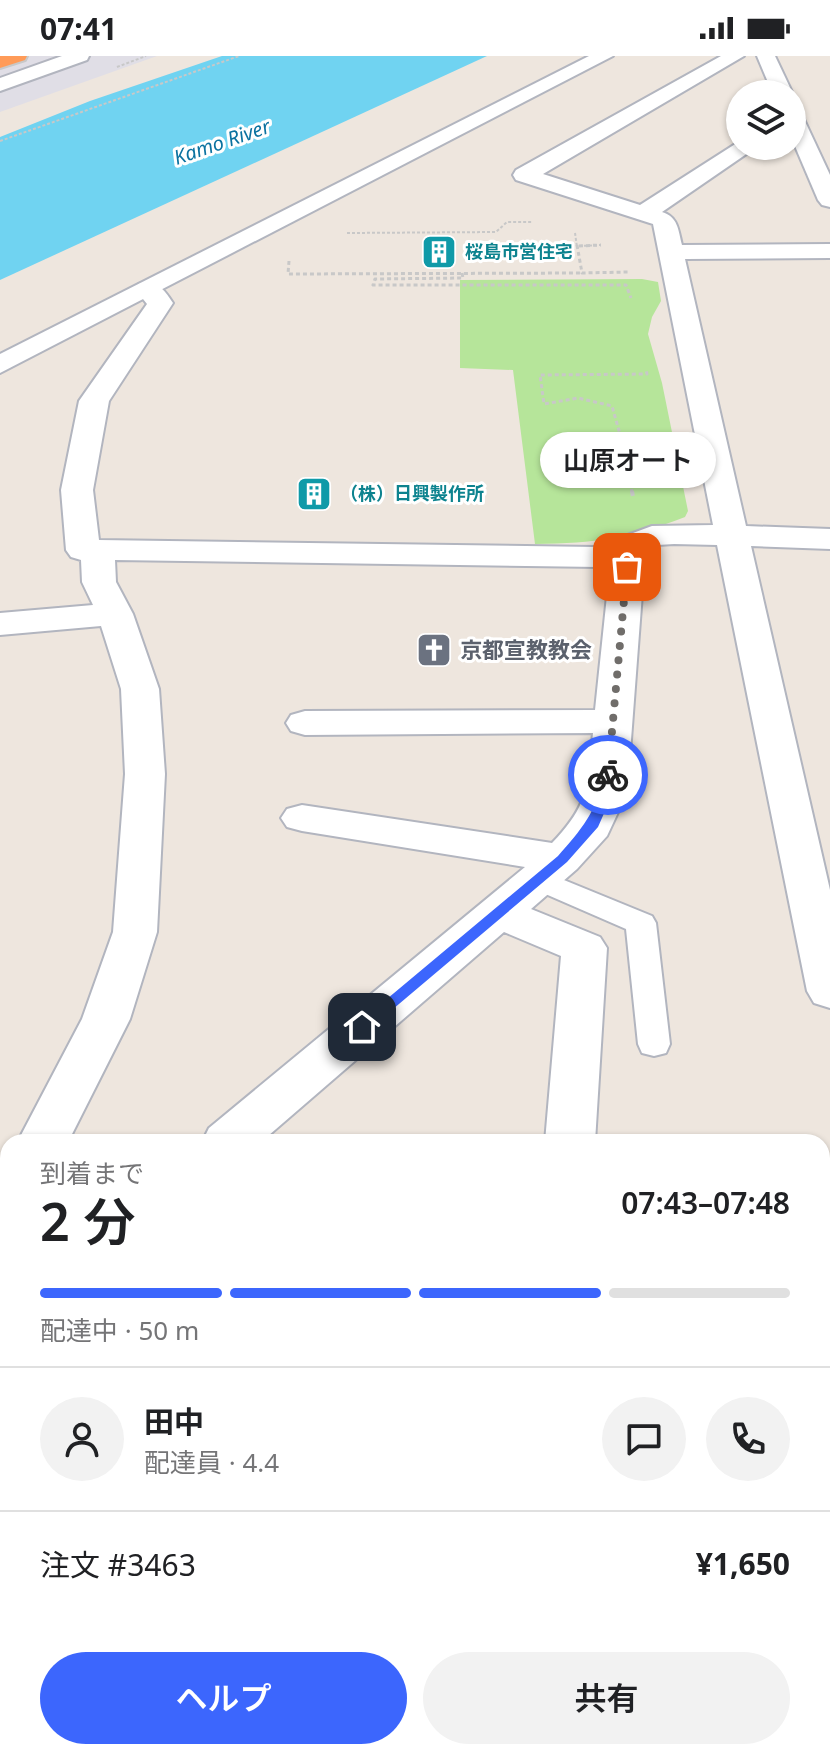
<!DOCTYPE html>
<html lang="ja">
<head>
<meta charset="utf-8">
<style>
	body { margin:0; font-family:"Noto Sans","Noto Sans JP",sans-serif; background:#f2f2f2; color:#202124; height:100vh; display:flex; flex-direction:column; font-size:30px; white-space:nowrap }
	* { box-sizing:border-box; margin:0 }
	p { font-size:26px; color:#757577 }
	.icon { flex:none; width:44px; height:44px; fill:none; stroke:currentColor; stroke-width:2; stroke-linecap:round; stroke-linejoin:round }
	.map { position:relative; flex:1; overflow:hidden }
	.panel { position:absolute; left:0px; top:1078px; width:830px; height:626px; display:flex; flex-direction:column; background:#fff; border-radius:24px 24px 0 0; box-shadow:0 2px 6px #0004 }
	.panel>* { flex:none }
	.controls { position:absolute; left:726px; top:24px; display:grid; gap:16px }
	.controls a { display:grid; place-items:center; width:80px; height:80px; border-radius:50%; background:#fff; box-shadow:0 2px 6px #0004; font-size:40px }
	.pin { position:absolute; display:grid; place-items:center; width:68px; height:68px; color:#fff; margin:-34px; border-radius:16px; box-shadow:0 4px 12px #0006 }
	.courier { position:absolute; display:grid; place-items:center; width:80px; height:80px; margin:-40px; border:6px solid #3c66fd; border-radius:50%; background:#fff; color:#222; box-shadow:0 2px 10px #0007 }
	.bubble { position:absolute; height:56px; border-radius:28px; background:#fff; box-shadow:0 2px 6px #0004; font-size:26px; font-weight:600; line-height:56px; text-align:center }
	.headline em { font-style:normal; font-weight:600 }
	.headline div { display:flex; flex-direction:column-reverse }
	.headline { display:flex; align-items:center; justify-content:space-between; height:136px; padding:0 40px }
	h1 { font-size:52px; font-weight:600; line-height:60px }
	.bar { display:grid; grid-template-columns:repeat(4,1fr); gap:12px 8px; align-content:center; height:96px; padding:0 40px }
	.bar i { height:10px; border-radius:6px; background:#e0e0e0 }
	.bar .selected { background:#3c66fd }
	.bar p { grid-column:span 4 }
	.line { display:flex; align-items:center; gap:20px; padding:0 40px; border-top:2px solid #e0e0e0 }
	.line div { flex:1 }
	.round { display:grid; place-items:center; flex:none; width:84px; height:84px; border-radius:42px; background:#f2f2f2 }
	.primary-button { display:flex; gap:16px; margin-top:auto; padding:16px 40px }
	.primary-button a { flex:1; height:92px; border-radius:48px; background:#3c66fd; color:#fff; font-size:32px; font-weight:600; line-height:92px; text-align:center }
	.primary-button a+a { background:#f2f2f2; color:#202124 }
	.status { display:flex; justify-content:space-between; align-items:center; height:56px; padding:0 40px; background:#fff; direction:ltr }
	.status svg { height:22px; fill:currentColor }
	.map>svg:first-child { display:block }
	.industrial { fill:#e0dee6 }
	.green { fill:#b6e59a }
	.water { fill:#70d3f1 }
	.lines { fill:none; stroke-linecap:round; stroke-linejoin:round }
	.lane-casing { stroke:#b2b5bf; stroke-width:4 }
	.street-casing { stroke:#b2b5bf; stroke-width:4 }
	.secondary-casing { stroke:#b2b5bf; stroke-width:4 }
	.highway-casing { stroke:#c8c8c8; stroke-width:4 }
	.path-far2 { stroke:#c8c8c8; stroke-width:2; stroke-dasharray:3 2; stroke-linecap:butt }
	.path-far1 { stroke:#c8c8c8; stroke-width:3; stroke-dasharray:4 3; stroke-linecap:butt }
	.path { stroke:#c8c8c8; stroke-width:4; stroke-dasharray:5 3; stroke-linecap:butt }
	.lane { fill:#fff; fill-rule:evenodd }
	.street { fill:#fff; fill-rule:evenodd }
	.secondary { fill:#fff; fill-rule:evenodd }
	.highway { fill:#ff9b58; fill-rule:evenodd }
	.route { fill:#3c66fd }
	.done { stroke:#706d6a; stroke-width:8; stroke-dasharray:0 14.4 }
	.labels { text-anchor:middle; stroke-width:6; stroke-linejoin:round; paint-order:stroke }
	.far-culture-label { font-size:18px; font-weight:bold; fill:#0d838f; stroke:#fff; text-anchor:start }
	.far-water-label { font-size:20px; font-style:italic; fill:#0b72a0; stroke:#fff }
	.worship-label { font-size:22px; font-weight:bold; fill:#5b616d; stroke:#fff; text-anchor:start }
</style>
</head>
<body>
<div class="status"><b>07:41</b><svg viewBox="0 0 49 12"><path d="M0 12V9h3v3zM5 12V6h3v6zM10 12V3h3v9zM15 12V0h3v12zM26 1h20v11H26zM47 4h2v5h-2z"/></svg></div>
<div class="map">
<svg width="830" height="1703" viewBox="0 0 830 1703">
	<rect width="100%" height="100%" fill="#eee6de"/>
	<!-- industrial -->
	<path class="industrial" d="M 0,0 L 157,0 L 0,56 Z"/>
	<!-- green -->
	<path class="green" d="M 642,223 L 658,226 L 661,245 L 652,261 L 648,278 L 662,327 L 688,455 L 685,461 C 627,483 597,487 535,488 L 513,314 L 460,312 L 460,224 Z"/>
	<!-- water -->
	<path class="water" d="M 222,0 L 487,0 L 0,224 L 0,81 L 90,45 Z"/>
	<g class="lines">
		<!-- lane casing -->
		<g class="lane-casing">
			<g id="lane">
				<path d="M 537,813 L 652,860 L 656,867 L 670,988 L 666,997 L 654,1000 L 642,997 L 638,988 L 626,873 L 527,830 L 522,823 L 527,816 Z"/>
				<path d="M 822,1676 L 830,1680 L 830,1703 L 791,1703 L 790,1696 L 822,1696 Z"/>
				<path d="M 343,1696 L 390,1696 L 388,1703 L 340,1703 Z"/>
				<path d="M 488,1696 L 535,1696 L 533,1703 L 485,1703 Z"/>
				<path d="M 623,1696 L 682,1696 L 685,1703 L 625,1703 Z"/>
			</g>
		</g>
		<!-- street casing -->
		<g class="street-casing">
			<g id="street">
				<path d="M 62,0 L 89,0 L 87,4 L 0,35 L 0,22 Z"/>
				<path d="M 721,0 L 744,0 L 543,118 L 640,149 L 740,85 L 740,90 L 758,90 L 662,156 C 678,161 678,173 682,189 L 830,188 L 830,202 L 685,203 L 746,470 L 830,473 L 830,493 L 751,490 L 830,834 L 830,952 L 814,947 L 807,935 L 717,489 L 674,488 L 658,489 L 640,496 L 644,511 L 627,737 L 607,780 L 577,813 L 531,853 L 600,881 L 607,892 L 595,1086 L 545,1086 L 561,900 L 504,876 L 261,1086 L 202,1086 L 209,1072 L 525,811 L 302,775 L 287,771 L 281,762 L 287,753 L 302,749 L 552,787 C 590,748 588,728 593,677 L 305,679 L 291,675 L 286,667 L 291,659 L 305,655 L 595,654 L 610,511 L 609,508 L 599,511 L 115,504 L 116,526 L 133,558 L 159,633 L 165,718 L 157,876 L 130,963 L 68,1086 L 20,1086 L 19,1083 L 82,963 L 113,876 L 125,718 L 121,633 L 101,570 L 0,579 L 0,557 L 93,549 L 82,526 L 81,504 L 71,501 L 66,494 L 61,434 L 79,345 L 147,248 L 135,233 L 139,228 C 156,223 164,233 173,247 L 109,345 L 93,434 L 99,484 L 595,491 L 652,470 L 713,469 L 653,168 L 516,124 L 513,119 L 516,114 Z"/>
				<path d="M 757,0 L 775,0 L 793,38 L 792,39 L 773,38 Z"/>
				<path d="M 792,53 L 802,59 L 830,119 L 830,151 L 822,149 L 818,144 L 792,83 Z"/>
				<path d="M 8,1247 L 8,1301 L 0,1304 L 0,1250 Z"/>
				<path d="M 0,1514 L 8,1517 L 8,1586 L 0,1583 Z"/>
				<path d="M 105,1696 L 175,1696 L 176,1699 L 175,1703 L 107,1703 Z"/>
			</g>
		</g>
		<!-- secondary casing -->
		<g class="secondary-casing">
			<path id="secondary" d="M 589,0 L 613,0 L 0,317 L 0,298 Z"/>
		</g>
		<!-- highway casing -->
		<g class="highway-casing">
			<path id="highway" d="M 0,0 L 27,0 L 25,4 L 0,12 Z"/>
		</g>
		<!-- path-far2 -->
		<g class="path-far2">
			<path d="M 117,11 L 146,0"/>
			<path d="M 0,85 L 239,0"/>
			<path d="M 347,177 L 496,176 L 507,166 L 533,166"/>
			<path d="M 575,177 L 577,191"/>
			<path d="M 579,190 L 601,189"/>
		</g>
		<!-- path-far1 -->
		<g class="path-far1">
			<path d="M 577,189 L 582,217 L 628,216"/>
			<path d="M 579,190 L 601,189"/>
			<path d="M 289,205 L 288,218 L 582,217"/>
			<path d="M 462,217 L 463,222 L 375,223 L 373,229 L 626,229 L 631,242"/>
			<path d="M 629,410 L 670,409"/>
			<path d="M 632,437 L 629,410 L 612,350 L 578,342 L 544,348 L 540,319 L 647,318 L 646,314"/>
		</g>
		<!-- path -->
		<path class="path" d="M 632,435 L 633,441"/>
		<!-- lane -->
		<use href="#lane" class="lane"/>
		<!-- street -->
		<use href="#street" class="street"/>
		<!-- secondary -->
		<use href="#secondary" class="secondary"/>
		<!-- highway -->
		<use href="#highway" class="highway"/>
	</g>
	<!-- route -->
	<path class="route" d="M 608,715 L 614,719 L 613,737 L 598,771 L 567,806 L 367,975 L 357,975 L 357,968 L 558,800 C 580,775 599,754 602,719 Z"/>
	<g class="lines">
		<!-- done -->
		<path class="done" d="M 608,719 L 627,511"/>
	</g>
	<!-- icons -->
	<defs>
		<g id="building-square" transform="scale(1.8)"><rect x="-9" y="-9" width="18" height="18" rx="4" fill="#0f9aa8" stroke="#fff"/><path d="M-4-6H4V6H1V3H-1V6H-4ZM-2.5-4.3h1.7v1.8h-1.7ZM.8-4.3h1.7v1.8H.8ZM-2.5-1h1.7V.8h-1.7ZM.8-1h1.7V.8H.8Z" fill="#fff"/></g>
		<g id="church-square" transform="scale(1.8)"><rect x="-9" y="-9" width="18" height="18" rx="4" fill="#6b7280" stroke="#fff"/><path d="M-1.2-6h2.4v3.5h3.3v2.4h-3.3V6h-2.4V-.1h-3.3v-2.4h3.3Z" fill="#fff"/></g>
	</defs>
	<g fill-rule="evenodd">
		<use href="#building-square" x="439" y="196"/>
		<use href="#building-square" x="314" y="438"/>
		<use href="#church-square" x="434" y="594"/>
	</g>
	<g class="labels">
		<!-- far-culture labels -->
		<g class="far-culture-label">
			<text x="465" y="202">桜島市営住宅</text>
			<text x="340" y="444">（株）日興製作所</text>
		</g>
		<!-- far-water labels -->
		<g class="far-water-label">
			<text transform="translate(222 86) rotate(-19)" y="7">Kamo River</text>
		</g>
		<!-- worship labels -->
		<g class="worship-label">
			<text x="460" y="602">京都宣教教会</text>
		</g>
	</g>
</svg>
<div class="controls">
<a><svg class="icon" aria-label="layers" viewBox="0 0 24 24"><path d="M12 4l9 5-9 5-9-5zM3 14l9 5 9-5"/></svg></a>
</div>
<div class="pin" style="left:627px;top:511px;background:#ea580c"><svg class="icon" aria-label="bag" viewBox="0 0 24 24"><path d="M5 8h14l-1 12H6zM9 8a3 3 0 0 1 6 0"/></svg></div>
<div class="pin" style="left:362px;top:971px;background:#1f2937"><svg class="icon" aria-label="home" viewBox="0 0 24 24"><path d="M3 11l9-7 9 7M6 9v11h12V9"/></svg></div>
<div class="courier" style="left:608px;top:719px"><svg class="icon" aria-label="bike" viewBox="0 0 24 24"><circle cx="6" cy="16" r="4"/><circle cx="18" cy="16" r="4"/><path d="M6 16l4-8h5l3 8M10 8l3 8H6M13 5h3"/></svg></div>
<div class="bubble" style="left:540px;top:376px;width:176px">山原オート</div>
<section class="panel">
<div class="headline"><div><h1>2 分</h1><p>到着まで</p></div><em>07:43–07:48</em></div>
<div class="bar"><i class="selected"></i><i class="selected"></i><i class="selected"></i><i></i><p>配達中 · 50 m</p></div>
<div class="line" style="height:144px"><a class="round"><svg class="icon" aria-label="person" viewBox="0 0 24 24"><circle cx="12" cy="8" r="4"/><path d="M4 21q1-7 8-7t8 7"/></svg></a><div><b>田中</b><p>配達員 · 4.4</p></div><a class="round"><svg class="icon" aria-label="chat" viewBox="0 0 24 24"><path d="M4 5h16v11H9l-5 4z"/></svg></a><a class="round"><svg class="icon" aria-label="phone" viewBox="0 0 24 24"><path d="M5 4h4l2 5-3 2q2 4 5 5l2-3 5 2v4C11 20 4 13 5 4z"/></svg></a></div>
<div class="line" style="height:104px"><div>注文 #3463</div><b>¥1,650</b></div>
<div class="primary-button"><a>ヘルプ</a><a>共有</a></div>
</section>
</div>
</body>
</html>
